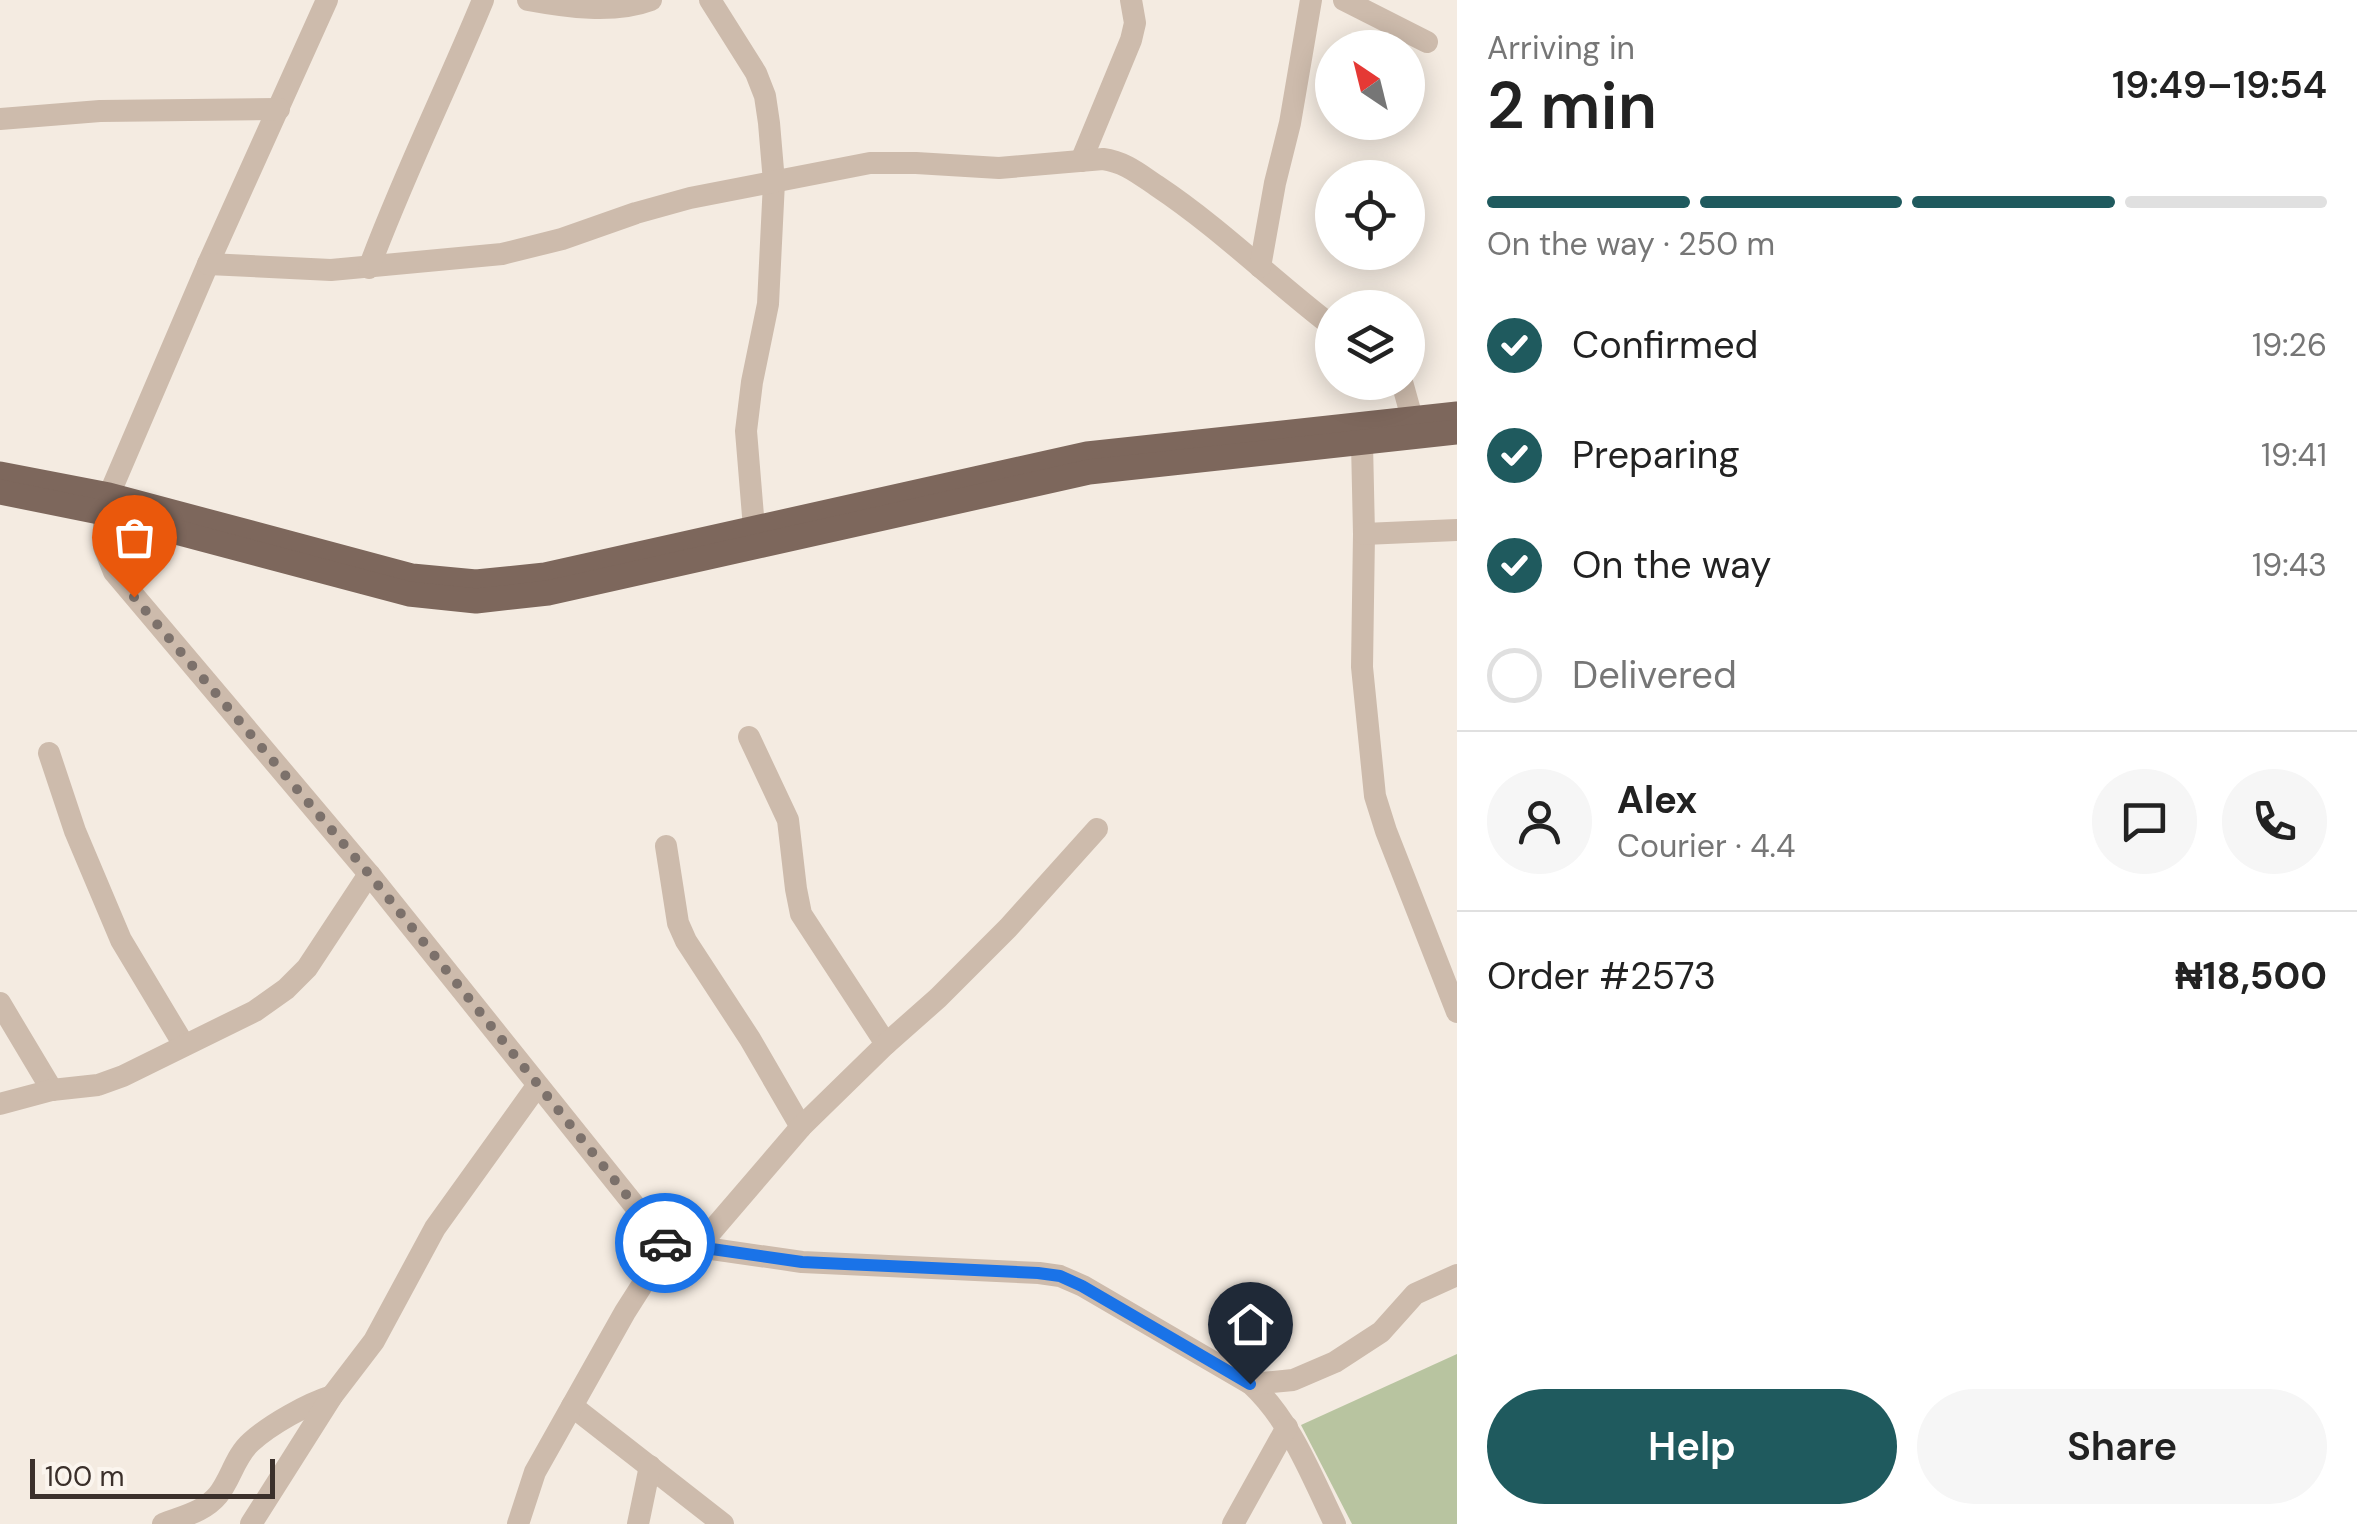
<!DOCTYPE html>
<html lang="en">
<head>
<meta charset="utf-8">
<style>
	body { margin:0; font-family:"DM Sans",sans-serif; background:#f6f6f6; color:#222; height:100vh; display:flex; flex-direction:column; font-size:38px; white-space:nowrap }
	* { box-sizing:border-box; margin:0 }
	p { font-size:32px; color:#767676 }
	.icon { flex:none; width:55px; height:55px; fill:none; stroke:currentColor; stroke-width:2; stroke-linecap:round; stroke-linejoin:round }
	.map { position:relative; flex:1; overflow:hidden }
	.panel { display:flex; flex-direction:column; background:#fff; width:900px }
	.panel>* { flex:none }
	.needle { width:65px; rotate:325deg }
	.tools { position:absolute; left:1315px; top:30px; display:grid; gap:20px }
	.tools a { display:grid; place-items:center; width:110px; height:110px; border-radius:50%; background:#fff; box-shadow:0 5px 25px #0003; font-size:50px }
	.scale { position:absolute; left:30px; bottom:25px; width:245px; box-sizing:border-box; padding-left:10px; border:5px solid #3b302b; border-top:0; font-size:28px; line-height:35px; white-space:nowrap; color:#3b302b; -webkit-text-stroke:8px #fbf5ee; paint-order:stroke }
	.pin { position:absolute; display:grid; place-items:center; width:85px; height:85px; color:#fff; margin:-102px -42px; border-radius:50% 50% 50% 0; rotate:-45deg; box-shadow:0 0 10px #0007 }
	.pin .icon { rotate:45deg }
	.courier { position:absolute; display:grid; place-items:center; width:100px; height:100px; margin:-50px; border:8px solid #1a73e8; border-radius:50%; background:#fff; color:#222; box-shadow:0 2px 12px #0007 }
	.headline em { font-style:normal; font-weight:600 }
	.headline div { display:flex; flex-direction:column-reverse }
	.headline { display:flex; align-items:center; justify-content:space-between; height:170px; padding:0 30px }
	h1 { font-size:65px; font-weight:600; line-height:75px }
	.bar { display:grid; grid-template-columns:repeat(4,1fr); gap:15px 10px; align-content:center; height:120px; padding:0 30px }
	.bar i { height:12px; border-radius:8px; background:#e0e0e0 }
	.bar .active { background:#1f5a5e }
	.bar p { grid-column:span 4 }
	.line { display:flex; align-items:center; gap:25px; padding:0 30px; border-top:2px solid #e0e0e0 }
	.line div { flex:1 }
	.round { display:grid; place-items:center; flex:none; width:105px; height:105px; border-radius:52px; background:#f6f6f6 }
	ol { padding:0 30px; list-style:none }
	li { display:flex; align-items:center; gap:30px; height:110px }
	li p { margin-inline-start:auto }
	li .icon { padding:10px; border-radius:50%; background:#1f5a5e; color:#fff; stroke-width:4 }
	li:last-child { color:#767676 }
	li i { width:55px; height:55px; border:5px solid #e0e0e0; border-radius:50% }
	.primary-button { display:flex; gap:20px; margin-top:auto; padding:20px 30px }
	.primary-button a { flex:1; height:115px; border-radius:60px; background:#1f5a5e; color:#fff; font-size:40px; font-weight:600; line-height:115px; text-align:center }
	.primary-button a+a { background:#f6f6f6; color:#222 }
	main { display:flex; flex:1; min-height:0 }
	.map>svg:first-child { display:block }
	.pitch { fill:#b8c4a0 }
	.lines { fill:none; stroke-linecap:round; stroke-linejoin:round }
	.minor { stroke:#cdbbac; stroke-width:22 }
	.major { stroke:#7d675c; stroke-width:25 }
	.done { stroke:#7c716b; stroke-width:10; stroke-dasharray:0 18 }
	.route { stroke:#1a73e8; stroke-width:12 }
</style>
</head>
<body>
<main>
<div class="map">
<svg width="1457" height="1524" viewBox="0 0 1457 1524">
	<rect width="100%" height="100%" fill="#f4ebe1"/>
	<!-- pitch -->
	<path class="pitch" d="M 1457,1354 L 1457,1524 L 1352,1524 L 1301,1425 Z"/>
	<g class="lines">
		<!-- minor -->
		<g class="minor">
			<path d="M 327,0 L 208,264 L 109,495 L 104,513 L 104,547 L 114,572 L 369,874 L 667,1246 L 698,1247 L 802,1262 L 1039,1273 L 1060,1276 L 1083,1286 L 1251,1384 C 1291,1421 1311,1475 1335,1524"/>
			<path d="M 528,0 C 566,7 614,14 651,0"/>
			<path d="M 710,0 L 756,73 L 765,96 L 769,123 L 774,182 L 768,304 L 752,382 L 746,431 L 754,528"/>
			<path d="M 1344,0 L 1427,42"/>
			<path d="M 0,119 L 100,111 L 279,109"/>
			<path d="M 1081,161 L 1131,40 L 1135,23 L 1131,0"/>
			<path d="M 208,264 L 331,270 L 502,254 L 562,239 L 636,213 L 690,198 L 870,163 L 916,163 L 999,168 L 1103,159 C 1125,162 1139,174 1157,186 C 1220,228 1273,281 1332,326"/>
			<path d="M 1260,267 L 1275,183 L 1290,123 L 1311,0"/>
			<path d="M 369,268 C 403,176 446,90 483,0"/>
			<path d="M 1402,382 L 1412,418"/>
			<path d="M 1362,443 L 1364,534 L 1362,667 L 1375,796 L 1386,831 L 1457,1012"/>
			<path d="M 1364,534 L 1457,530"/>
			<path d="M 749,737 L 788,820 L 796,889 L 801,914 L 886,1044"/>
			<path d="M 49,753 L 75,831 L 121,940 L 184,1045"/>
			<path d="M 666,846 L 678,923 L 686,941 L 750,1039 L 801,1127"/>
			<path d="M 0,1003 L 52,1090"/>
			<path d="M 0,1104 L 52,1090 L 98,1085 L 123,1076 L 255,1011 L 286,989 L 307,968 L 369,874"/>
			<path d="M 698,1247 L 801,1127 L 886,1044 L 938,998 L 1008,928 L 1097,829"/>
			<path d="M 1251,1384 L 1293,1380 L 1335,1362 L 1381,1332 L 1415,1294 L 1457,1275"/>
			<path d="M 572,1406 L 723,1524"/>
			<path d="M 163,1524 C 183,1516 204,1512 218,1495 C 231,1479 235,1456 251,1442 C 271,1424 307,1404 332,1396"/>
			<path d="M 251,1524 L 332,1396 L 374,1341 L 435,1228 L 537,1086"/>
			<path d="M 518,1524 L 535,1472 L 625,1312 L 667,1246"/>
			<path d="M 638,1524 L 650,1466"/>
			<path d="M 1233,1524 L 1287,1427"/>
		</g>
		<!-- major -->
		<g class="major">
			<path d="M 0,474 L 109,495 L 412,576 L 476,582 L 545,575 L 1087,454 L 1457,414"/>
			<path d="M 0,492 L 104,513 L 409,594 L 476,601 L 548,593 L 1089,472 L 1457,432"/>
		</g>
	</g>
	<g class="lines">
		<!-- done -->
		<path class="done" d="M 134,597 L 369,874 L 665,1243"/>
		<!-- route -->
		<path class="route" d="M 665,1243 L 667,1246 L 698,1247 L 802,1262 L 1038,1273 L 1060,1276 L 1082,1286 L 1250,1384"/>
	</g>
</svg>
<div class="tools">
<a><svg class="needle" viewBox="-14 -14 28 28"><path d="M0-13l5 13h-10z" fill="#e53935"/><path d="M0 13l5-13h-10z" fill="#767676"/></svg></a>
<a><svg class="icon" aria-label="locate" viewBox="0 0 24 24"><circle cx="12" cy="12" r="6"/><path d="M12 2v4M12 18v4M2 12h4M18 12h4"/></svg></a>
<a><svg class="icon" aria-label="layers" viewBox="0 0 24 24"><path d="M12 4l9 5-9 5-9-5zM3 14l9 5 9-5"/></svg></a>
</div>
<div class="scale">100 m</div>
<div class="pin" style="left:134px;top:597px;background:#ea580c"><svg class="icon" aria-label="bag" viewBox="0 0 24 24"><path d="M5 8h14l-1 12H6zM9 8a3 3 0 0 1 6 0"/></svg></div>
<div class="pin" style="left:1250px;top:1384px;background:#1f2937"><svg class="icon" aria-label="home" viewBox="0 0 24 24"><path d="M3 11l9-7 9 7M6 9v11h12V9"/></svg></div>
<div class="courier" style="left:665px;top:1243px"><svg class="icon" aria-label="car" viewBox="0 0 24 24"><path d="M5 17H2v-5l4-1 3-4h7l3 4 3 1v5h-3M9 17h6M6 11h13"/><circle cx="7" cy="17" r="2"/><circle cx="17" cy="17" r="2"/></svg></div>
</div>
<section class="panel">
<div class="headline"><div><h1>2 min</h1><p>Arriving in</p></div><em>19:49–19:54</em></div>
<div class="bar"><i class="active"></i><i class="active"></i><i class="active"></i><i></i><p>On the way · 250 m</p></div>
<ol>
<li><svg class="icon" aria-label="check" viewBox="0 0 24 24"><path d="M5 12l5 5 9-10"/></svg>Confirmed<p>19:26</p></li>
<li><svg class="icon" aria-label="check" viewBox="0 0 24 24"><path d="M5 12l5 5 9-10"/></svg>Preparing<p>19:41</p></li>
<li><svg class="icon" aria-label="check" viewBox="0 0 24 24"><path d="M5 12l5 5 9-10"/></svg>On the way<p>19:43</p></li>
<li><i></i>Delivered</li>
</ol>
<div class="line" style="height:180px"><a class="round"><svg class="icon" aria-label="person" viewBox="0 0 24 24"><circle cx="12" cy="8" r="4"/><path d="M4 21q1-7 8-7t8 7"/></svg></a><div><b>Alex</b><p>Courier · 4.4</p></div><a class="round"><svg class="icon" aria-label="chat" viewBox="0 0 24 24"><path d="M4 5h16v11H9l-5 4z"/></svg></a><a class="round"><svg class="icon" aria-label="phone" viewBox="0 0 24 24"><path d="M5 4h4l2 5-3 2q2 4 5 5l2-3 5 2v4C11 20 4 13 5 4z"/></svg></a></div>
<div class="line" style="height:130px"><div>Order #2573</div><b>₦18,500</b></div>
<div class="primary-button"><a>Help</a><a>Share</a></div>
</section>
</main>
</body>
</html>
